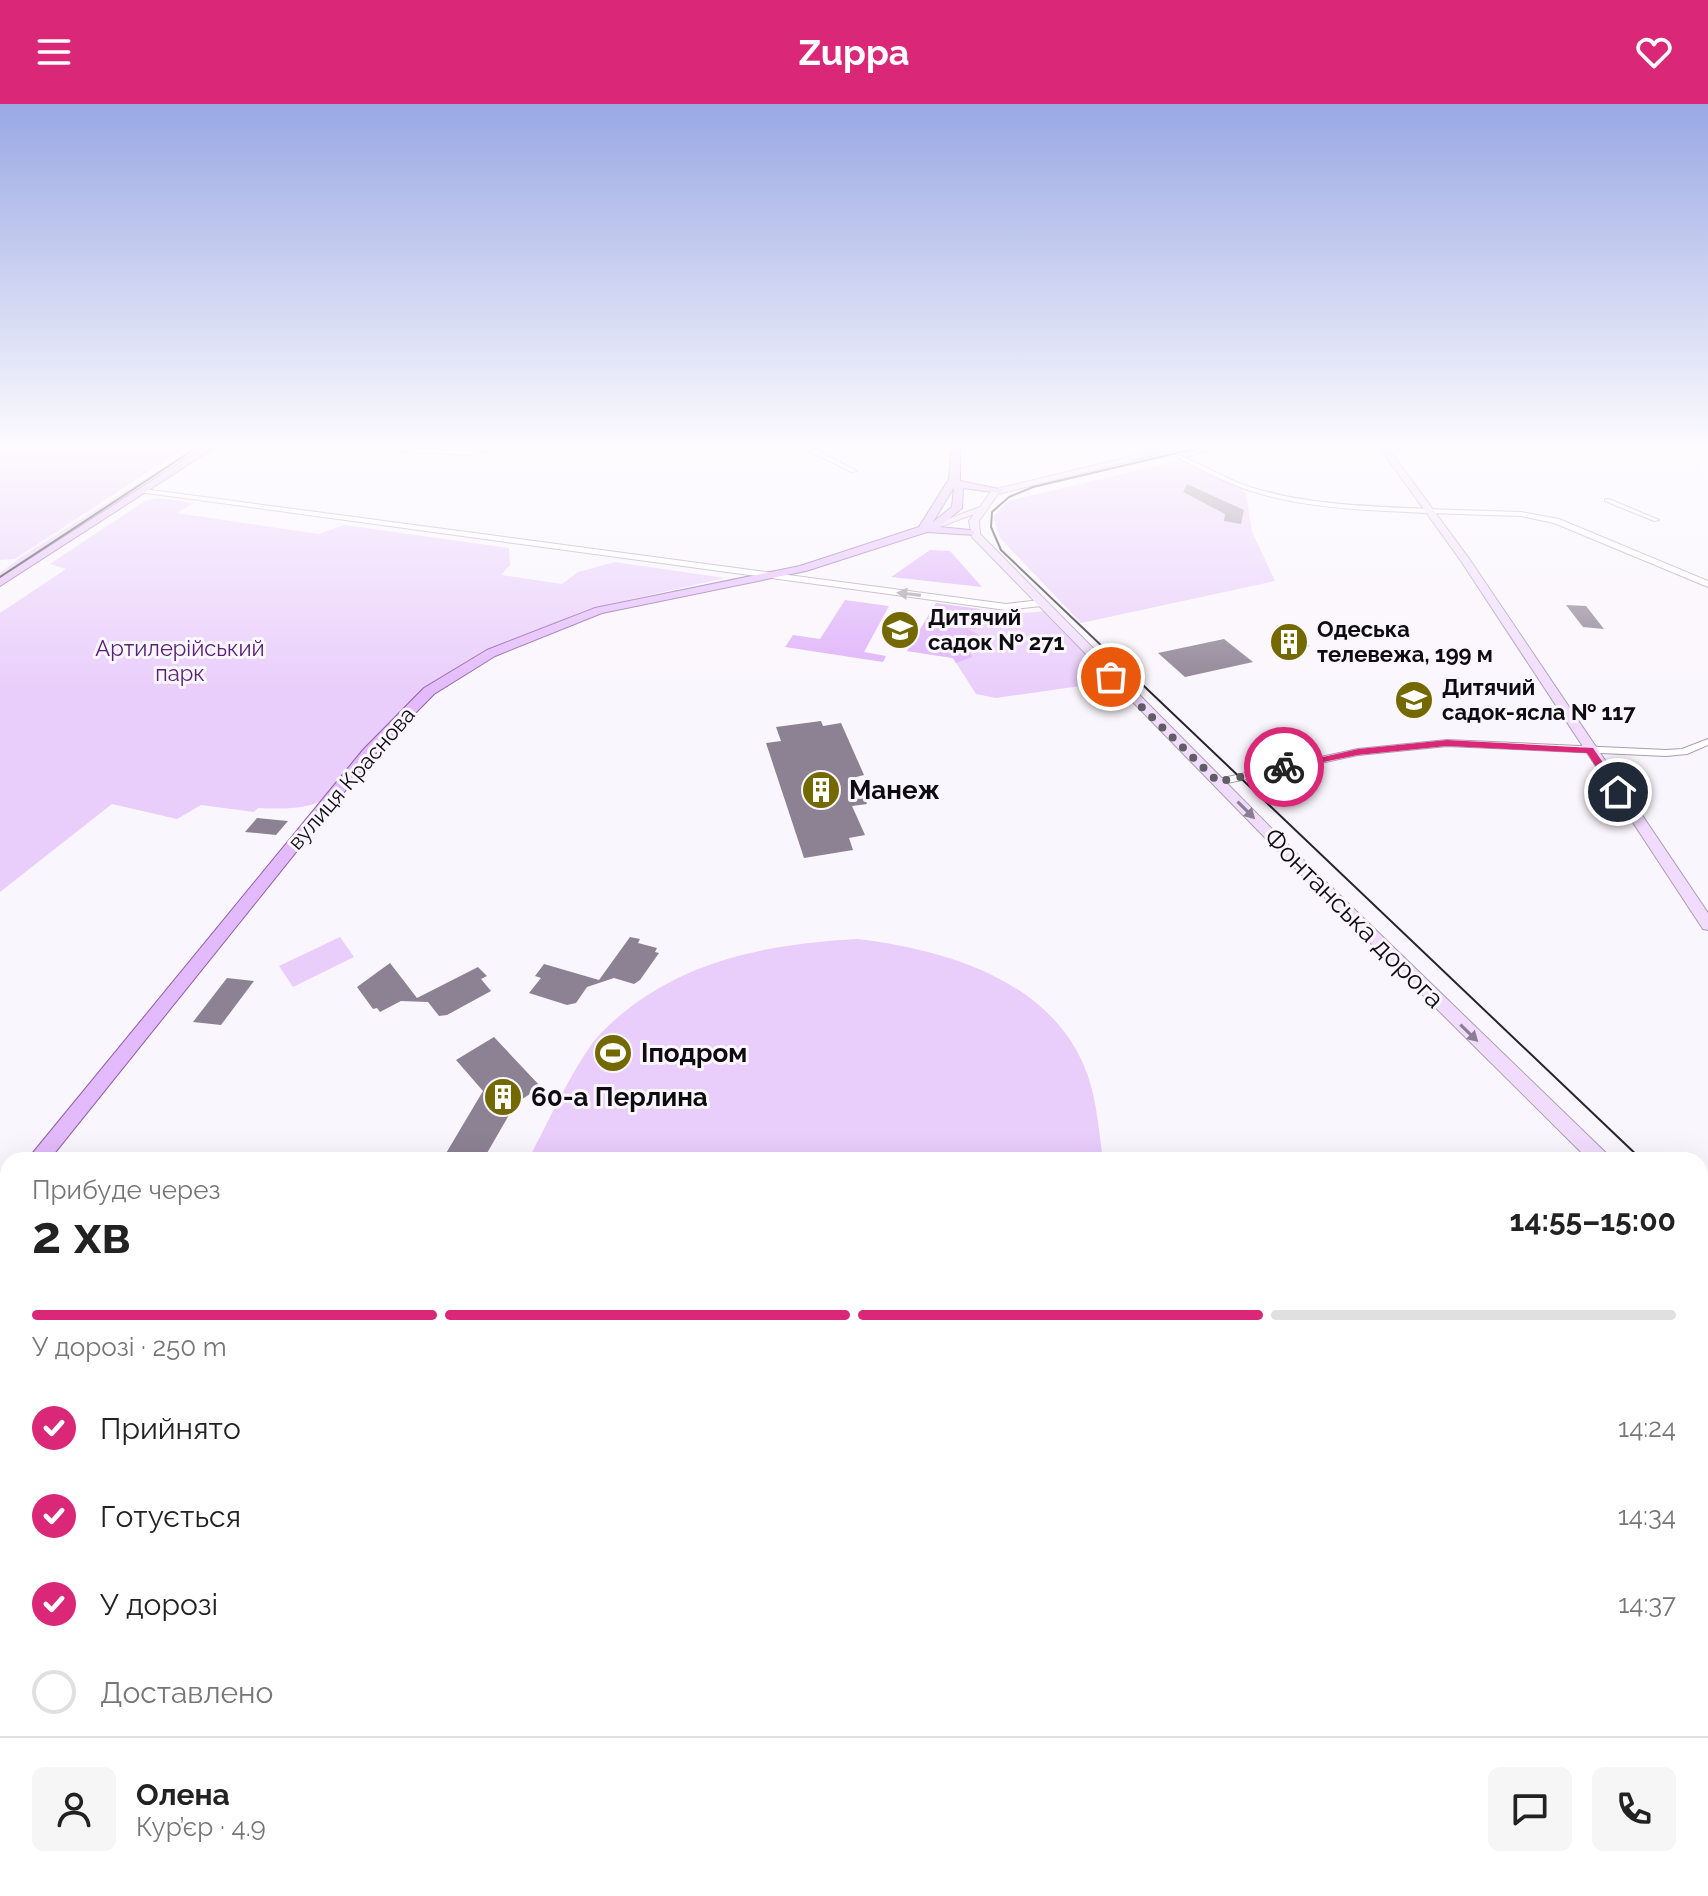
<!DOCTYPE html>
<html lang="uk">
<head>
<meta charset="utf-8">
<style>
	body { margin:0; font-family:Raleway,sans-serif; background:#f6f6f6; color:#222; height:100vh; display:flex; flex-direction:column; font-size:30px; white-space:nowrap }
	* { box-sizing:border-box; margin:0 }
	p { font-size:26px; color:#767676 }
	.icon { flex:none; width:44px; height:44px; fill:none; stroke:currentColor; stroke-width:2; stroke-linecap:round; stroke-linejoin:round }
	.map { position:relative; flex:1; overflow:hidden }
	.side { position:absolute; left:0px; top:1048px; width:1708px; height:744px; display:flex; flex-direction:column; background:#fff; border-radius:24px 24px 0 0; box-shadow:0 8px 32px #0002 }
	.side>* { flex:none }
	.pin { position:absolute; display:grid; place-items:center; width:68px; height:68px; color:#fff; margin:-34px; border:4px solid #fff; border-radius:50%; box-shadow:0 2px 8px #0007 }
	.courier { position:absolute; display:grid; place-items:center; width:80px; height:80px; margin:-40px; border:6px solid #db2777; border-radius:50%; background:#fff; color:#222; box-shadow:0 2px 10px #0007 }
	.summary em { font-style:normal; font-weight:700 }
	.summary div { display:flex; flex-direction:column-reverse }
	.summary { display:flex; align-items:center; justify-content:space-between; height:136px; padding:0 32px }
	h1 { font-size:52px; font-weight:700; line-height:60px }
	.bar { display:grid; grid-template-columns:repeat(4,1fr); gap:12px 8px; align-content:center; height:96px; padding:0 32px }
	.bar i { height:10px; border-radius:6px; background:#e0e0e0 }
	.bar .on { background:#db2777 }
	.bar p { grid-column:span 4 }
	.line { display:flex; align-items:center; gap:20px; padding:0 32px; border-top:2px solid #e0e0e0 }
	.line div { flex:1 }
	.round { display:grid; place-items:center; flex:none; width:84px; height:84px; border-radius:12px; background:#f6f6f6 }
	ol { padding:0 32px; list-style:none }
	li { display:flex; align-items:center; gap:24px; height:88px }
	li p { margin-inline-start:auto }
	li .icon { padding:8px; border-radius:50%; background:#db2777; color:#fff; stroke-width:4 }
	li:last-child { color:#767676 }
	li i { width:44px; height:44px; border:4px solid #e0e0e0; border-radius:50% }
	header { display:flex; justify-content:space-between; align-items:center; height:104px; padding:0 32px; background:#db2777; color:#fff; font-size:36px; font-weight:700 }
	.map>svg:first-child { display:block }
	.green { fill:#e9cdfb }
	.forest { fill:#deb0fa }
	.building { fill:#8d8293 }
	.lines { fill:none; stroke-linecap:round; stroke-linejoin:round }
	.minor-casing { stroke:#a89eaf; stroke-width:2 }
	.tertiary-casing { stroke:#a89eaf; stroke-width:2 }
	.secondary-casing { stroke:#a89eaf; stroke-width:2 }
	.primary-casing { stroke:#8d5fa7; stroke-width:2 }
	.minor { fill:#fff; fill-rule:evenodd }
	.tertiary { fill:#fff; fill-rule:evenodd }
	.secondary { fill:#f1dcfd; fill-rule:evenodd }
	.primary { fill:#e3bafb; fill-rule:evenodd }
	.tram { stroke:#27242a; stroke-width:2 }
	.oneway { fill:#9f9da0 }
	.oneway2 { fill:#8b7e93 }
	.route { fill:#db2777 }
	.done { stroke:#615d64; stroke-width:8; stroke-dasharray:0 14.4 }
	.labels { text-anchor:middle; stroke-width:6; stroke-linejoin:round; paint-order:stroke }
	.far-poi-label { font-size:22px; font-weight:bold; fill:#0e0b11; stroke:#faf6fd; text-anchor:start }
	.far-park-label { font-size:22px; fill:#592175; stroke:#faf6fd }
	.far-street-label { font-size:22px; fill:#0e0b11; stroke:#faf6fd }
	.poi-label { font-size:26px; font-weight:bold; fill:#0e0b11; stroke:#faf6fd; text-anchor:start }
	.street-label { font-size:26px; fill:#0e0b11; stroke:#faf6fd }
</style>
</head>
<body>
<header><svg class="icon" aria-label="menu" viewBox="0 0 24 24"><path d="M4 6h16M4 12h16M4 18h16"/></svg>Zuppa<svg class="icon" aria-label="heart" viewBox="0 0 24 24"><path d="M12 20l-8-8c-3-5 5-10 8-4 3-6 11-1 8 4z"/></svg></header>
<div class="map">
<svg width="1708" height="1792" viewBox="0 0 1708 1792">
	<rect width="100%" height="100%" fill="#faf6fd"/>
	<!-- green -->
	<g class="green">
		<path d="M 0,340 L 191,340 L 15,455 L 0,456 Z"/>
		<path d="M 180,353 L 186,353 L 0,475 L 0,469 L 21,453 Z"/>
		<path d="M 1177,357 L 1239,383 L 1246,390 L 1252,428 L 1275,477 L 1081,519 L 1000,434 L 993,413 L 1008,397 Z"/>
		<path d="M 158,394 L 194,399 L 177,409 L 319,430 L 344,421 L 509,444 L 510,461 L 501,471 L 562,480 L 578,468 L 615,458 L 725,474 L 588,505 L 492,546 L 448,571 L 328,694 C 305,706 284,705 258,704 L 254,708 L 201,701 L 177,715 L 112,700 L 0,788 L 0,509 L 66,465 L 50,460 L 145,397 Z"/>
		<path d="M 936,499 L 1014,510 L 1046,507 L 1115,577 L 996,594 L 976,590 L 953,554 L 907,547 Z"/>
		<path d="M 340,833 L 354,853 L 293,883 L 279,862 Z"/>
		<path d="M 858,835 C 947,846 1055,877 1088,972 C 1097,999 1099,1028 1103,1056 L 528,1056 C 546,1023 577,954 601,929 C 671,858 763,840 858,835 Z"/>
		<path d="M 1700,1461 L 1708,1463 L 1708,1767 L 1700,1765 Z"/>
		<path d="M 124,1784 L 1057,1784 L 1057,1792 L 119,1792 Z"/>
	</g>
	<!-- forest -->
	<g class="forest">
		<path d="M 930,446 L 950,447 L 982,483 L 891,473 Z"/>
		<path d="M 845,496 L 889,502 L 864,548 L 886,552 L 883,558 L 785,543 L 793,531 L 820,535 Z"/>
		<path d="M 936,499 L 980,505 L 976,511 L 985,519 L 982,524 L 968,525 L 979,531 L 969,541 L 972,553 L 956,559 L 953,554 L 907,547 Z"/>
	</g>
	<!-- building -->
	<g class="building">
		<path d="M 1187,380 L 1244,406 L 1241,420 L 1224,417 L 1225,410 L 1183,388 Z"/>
		<path d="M 1566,501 L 1586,502 L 1604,525 L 1583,523 Z"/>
		<path d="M 1293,530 L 1310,542 L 1285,547 L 1270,534 Z"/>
		<path d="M 1224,535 L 1253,558 L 1185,573 L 1158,549 Z"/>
		<path d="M 821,617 L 823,622 L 841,619 L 864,671 L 856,673 L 867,700 L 852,702 L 865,731 L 849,734 L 853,746 L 804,754 L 766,639 L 781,637 L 776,623 Z"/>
		<path d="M 257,714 L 277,716 L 288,717 L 276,731 L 245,728 Z"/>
		<path d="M 630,833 L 640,835 L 638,839 L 657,844 L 655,848 L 659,849 L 640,876 L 634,880 L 614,874 L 587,883 L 576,899 L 567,901 L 529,889 L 541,874 L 535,872 L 544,860 L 599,876 Z"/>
		<path d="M 390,859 L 417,894 L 478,863 L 487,872 L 481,875 L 491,887 L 447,911 L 439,912 L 428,898 L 401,897 L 380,908 L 377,904 L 373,905 L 357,883 Z"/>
		<path d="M 227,874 L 254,877 L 221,921 L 193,918 Z"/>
		<path d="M 494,933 L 541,983 L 516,999 L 483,1056 L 442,1056 L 483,987 L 456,956 Z"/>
	</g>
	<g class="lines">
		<!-- minor casing -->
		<g class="minor-casing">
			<g id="minor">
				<path d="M 267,340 L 320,340 L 469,347 L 503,340 L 517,340 L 469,351 Z"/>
				<path d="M 795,340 L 804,340 L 857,367 L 852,368 Z"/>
				<path d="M 1178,352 L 1182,352 C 1205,362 1226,375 1250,383 C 1306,401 1369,402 1428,405 L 1431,407 L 1428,409 C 1367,406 1303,405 1245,385 C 1222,377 1200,365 1178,354 Z"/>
				<path d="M 1605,395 L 1609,395 L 1659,416 L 1654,417 L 1605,397 Z"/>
				<path d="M 1708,635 L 1708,641 L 1687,650 L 1666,652 L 1447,642 L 1358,651 L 1218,681 L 1213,678 L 1218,675 L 1358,645 L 1447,636 L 1666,646 L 1682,645 Z"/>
			</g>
		</g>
		<!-- tertiary casing -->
		<g class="tertiary-casing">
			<g id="tertiary">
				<path d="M 1151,340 L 1160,340 L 1171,347 L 1166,348 Z"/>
				<path d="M 144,385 L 1006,500 L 1041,496 L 1045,499 L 1041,502 L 1006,506 L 147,389 L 144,389 Z"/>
				<path d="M 1425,405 L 1521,408 L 1559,415 L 1708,477 L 1708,483 L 1554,419 L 1521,412 L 1428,409 L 1425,409 Z"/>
			</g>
		</g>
		<!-- secondary casing -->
		<g class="secondary-casing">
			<g id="secondary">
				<path d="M 1183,340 L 1199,340 L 998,390 L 979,417 L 980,430 L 1290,743 L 1607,1050 L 1610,1056 L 1589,1056 L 1280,749 L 972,433 L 969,417 L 974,410 L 937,424 L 929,422 L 980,403 L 992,386 Z"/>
				<path d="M 1217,340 L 1232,340 L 1185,353 L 1181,351 Z"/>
				<path d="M 1377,340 L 1385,340 L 1470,456 L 1708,809 L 1708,826 L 1703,825 L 1461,457 Z"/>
				<path d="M 1700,1142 L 1708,1146 L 1708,1168 L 1700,1165 Z"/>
			</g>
		</g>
		<!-- primary casing -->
		<g class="primary-casing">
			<g id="primary">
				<path d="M 209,340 L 220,340 L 0,482 L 0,474 Z"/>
				<path d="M 952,340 L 960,340 L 960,377 L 1004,386 L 999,389 L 963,384 L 962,404 L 939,423 L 970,426 L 974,427 L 974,431 L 927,428 L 806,467 L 602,509 L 495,552 L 434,590 L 373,652 L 49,1056 L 27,1056 L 363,646 L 424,584 L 487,546 L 595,504 L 800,462 L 919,423 L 949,375 ZM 954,383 L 952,403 L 933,418 Z"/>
				<path d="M 8,1083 L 8,1107 L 0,1111 L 0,1086 Z"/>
			</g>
		</g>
		<!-- minor -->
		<use href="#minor" class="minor"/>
		<!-- tertiary -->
		<use href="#tertiary" class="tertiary"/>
		<!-- secondary -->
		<use href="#secondary" class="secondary"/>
		<!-- primary -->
		<use href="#primary" class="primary"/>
		<!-- tram -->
		<g class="tram">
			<path d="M 1215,340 L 1033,383 L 1009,393 L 992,408 L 991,423 L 1001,446 L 1642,1056"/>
			<path d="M 0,473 L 202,340"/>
			<path d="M 1700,1124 L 1708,1131"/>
		</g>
	</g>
	<!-- one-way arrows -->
	<defs><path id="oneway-solid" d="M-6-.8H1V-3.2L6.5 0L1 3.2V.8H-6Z" transform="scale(2)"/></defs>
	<use class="oneway" href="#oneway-solid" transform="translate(909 490) rotate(-173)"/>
	<g class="oneway2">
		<use href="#oneway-solid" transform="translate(1246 706) rotate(45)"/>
		<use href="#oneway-solid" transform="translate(1469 929) rotate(44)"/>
	</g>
	<!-- sky -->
	<linearGradient id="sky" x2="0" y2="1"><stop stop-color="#99a8e4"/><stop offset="0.58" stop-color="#fdfbfe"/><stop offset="1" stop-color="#fdfbfe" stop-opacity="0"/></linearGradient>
	<rect width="1708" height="591" fill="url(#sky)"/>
	<!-- route -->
	<path class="route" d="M 1447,636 L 1593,644 L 1623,688 L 1614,690 L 1587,649 L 1447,642 L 1358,651 L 1284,666 L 1279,663 L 1358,645 Z"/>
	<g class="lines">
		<!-- done -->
		<path class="done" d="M 1111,573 L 1218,678 L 1284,663"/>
	</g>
	<!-- icons -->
	<defs>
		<g id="school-disc" transform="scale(2)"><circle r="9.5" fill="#746900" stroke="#faf6fd"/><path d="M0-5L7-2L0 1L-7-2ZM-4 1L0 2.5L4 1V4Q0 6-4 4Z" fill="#fff"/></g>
		<g id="building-disc" transform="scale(2)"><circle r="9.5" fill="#746900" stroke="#faf6fd"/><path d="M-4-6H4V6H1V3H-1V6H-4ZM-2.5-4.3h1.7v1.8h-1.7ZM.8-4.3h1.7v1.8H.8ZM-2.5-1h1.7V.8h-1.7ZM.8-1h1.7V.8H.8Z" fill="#fff"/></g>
		<g id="stadium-disc" transform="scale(2)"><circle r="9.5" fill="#746900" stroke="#faf6fd"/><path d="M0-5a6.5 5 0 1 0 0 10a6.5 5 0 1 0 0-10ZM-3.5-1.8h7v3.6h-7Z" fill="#fff"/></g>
	</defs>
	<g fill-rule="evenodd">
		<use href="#school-disc" x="900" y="526"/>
		<use href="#building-disc" x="1289" y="538"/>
		<use href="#school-disc" x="1414" y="596"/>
		<use href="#building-disc" x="821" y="686"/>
		<use href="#stadium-disc" x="613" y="949"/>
		<use href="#building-disc" x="503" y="993"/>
	</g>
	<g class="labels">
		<!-- far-poi labels -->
		<g class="far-poi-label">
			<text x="928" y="521">Дитячий<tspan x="928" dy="25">садок № 271</tspan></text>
			<text x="1317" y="533">Одеська<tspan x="1317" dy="25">телевежа, 199 м</tspan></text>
			<text x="1442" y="591">Дитячий<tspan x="1442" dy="25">садок-ясла № 117</tspan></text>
		</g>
		<!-- far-park labels -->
		<g class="far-park-label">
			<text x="180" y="552">Артилерійський<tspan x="180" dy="25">парк</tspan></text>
		</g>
		<!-- far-street labels -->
		<g class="far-street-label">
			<text transform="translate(351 674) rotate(-49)" y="8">вулиця Краснова</text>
		</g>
		<!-- poi labels -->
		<g class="poi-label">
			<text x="849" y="695">Манеж</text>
			<text x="641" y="958">Іподром</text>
			<text x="531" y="1002">60-а Перлина</text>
		</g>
		<!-- street labels -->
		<g class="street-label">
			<text transform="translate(1354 814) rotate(45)" y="9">Фонтанська дорога</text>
		</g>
	</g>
</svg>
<div class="pin" style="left:1111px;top:573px;background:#ea580c"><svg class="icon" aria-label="bag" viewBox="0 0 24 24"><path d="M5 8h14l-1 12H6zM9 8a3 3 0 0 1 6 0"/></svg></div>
<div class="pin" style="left:1618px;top:688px;background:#1f2937"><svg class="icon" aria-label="home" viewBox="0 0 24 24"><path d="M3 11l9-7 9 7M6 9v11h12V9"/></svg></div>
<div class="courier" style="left:1284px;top:663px"><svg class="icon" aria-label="bike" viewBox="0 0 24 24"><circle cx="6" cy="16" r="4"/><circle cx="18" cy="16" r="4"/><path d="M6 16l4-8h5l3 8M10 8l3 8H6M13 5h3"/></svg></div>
<section class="side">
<div class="summary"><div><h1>2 хв</h1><p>Прибуде через</p></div><em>14:55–15:00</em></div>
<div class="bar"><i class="on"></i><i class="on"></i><i class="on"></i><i></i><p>У дорозі · 250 m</p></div>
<ol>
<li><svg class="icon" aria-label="check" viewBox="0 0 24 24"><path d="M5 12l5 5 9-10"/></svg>Прийнято<p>14:24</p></li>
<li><svg class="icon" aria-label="check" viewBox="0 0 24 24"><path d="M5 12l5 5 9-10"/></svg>Готується<p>14:34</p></li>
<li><svg class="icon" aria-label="check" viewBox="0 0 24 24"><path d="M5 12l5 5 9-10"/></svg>У дорозі<p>14:37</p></li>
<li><i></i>Доставлено</li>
</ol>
<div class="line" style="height:144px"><a class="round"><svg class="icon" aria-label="person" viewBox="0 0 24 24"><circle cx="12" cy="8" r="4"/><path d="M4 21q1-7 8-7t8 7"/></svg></a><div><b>Олена</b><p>Кур’єр · 4.9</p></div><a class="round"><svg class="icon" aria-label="chat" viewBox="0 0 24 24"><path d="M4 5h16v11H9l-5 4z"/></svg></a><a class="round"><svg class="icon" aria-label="phone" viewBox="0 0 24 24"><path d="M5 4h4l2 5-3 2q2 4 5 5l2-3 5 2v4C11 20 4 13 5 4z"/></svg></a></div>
</section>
</div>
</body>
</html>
